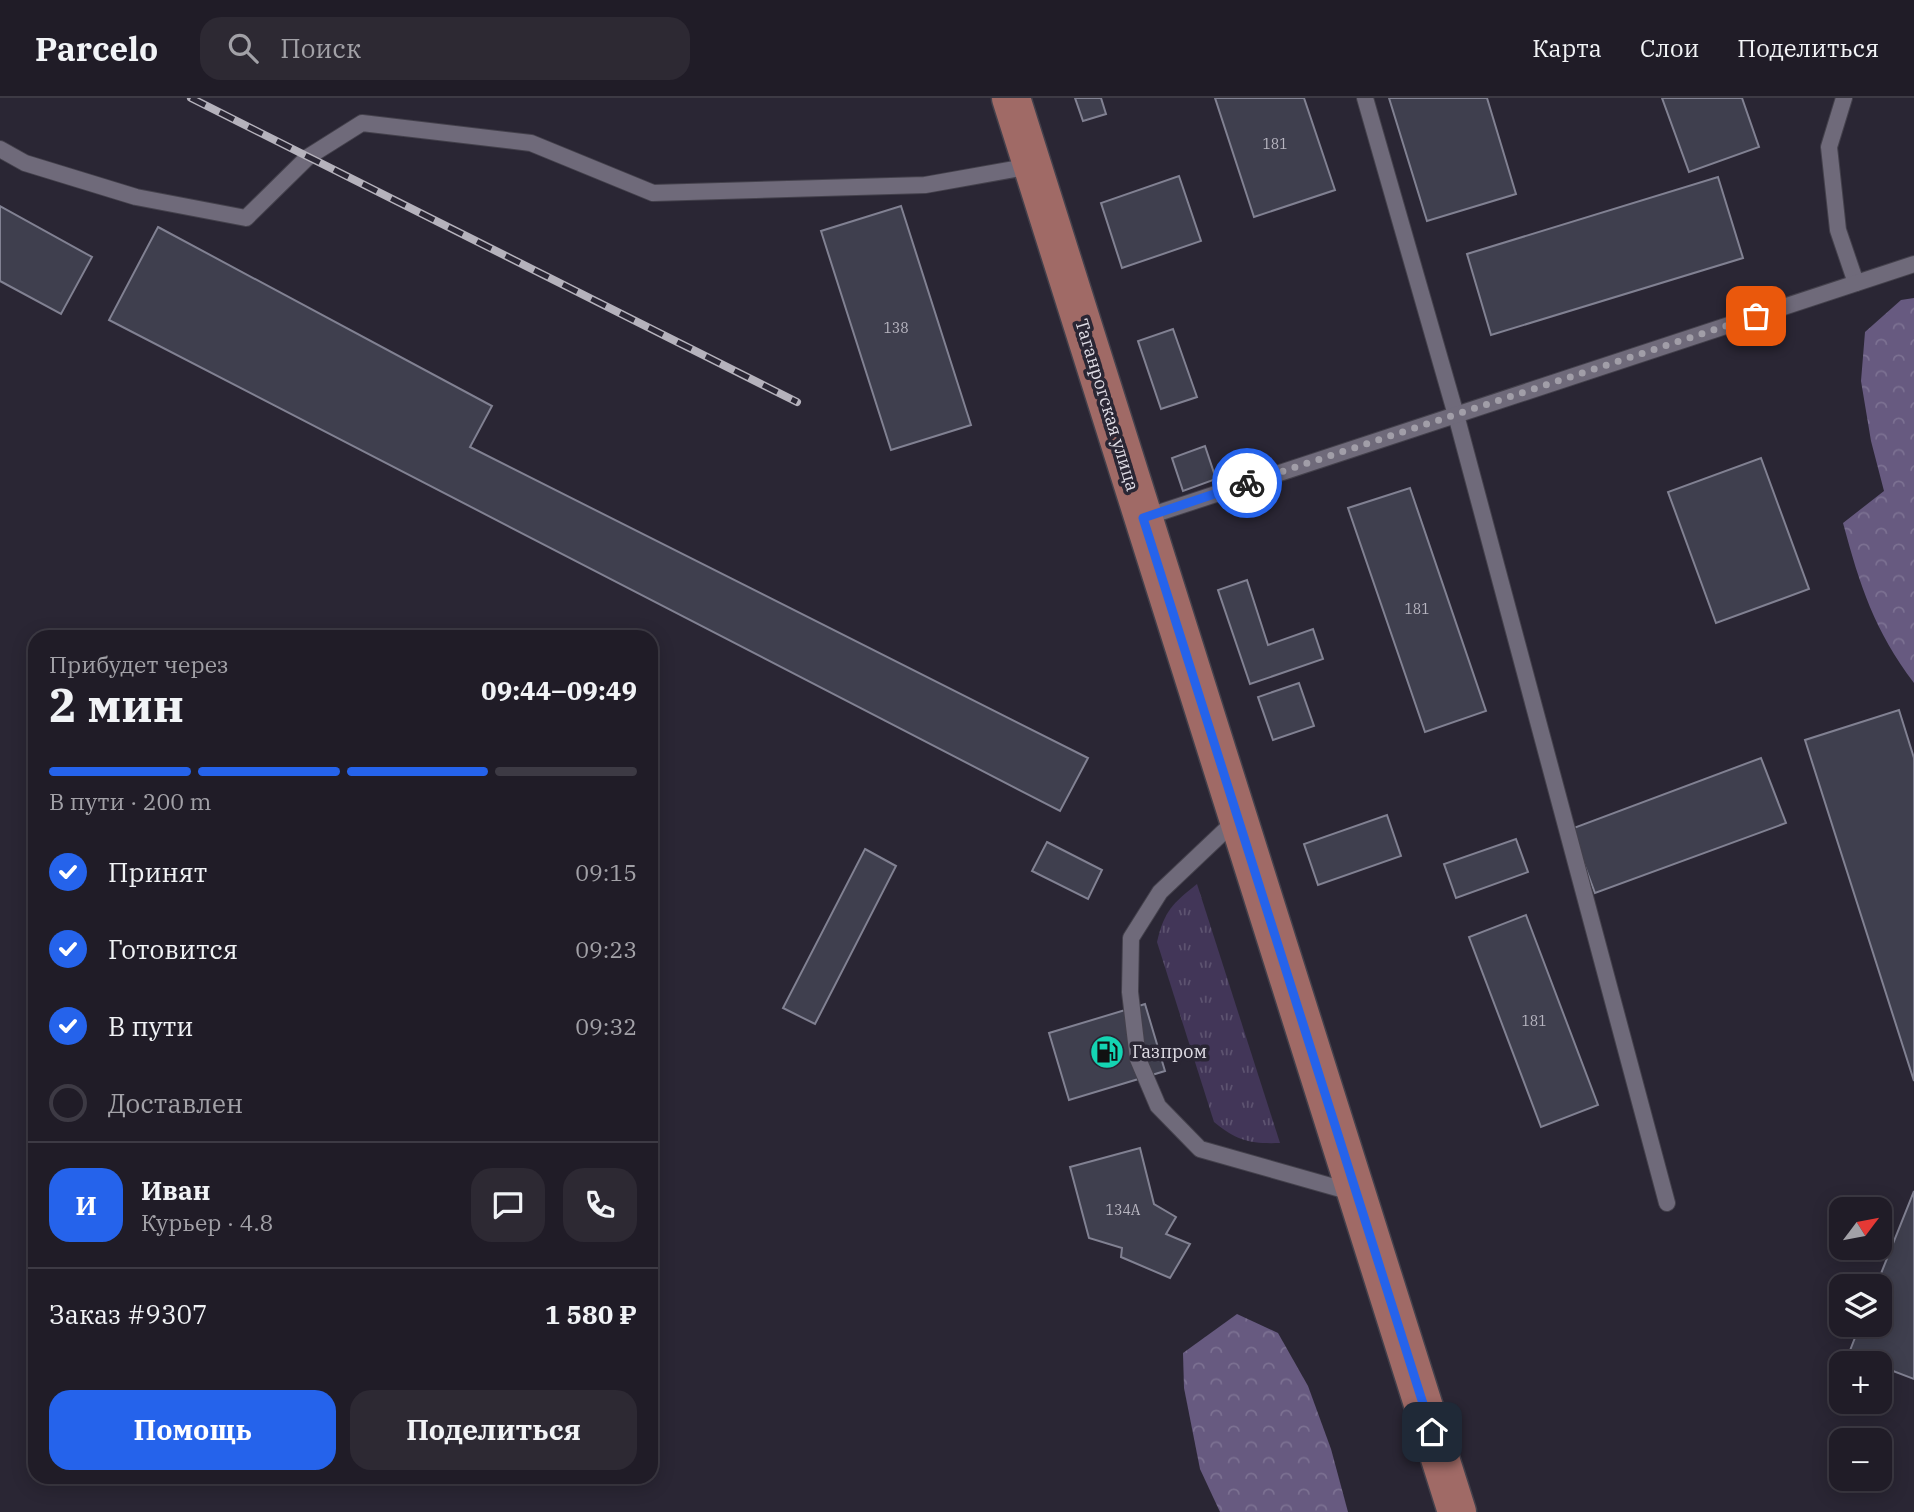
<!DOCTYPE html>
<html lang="ru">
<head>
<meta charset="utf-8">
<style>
	body { margin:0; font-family:"IBM Plex Serif",serif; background:#2d2933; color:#f1f3f6; height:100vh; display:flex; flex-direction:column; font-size:26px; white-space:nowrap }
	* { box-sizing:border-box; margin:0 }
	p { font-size:23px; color:#a2a1a7 }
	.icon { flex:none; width:38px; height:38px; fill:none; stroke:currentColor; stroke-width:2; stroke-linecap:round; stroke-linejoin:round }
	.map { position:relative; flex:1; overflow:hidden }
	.panel { position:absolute; left:28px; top:532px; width:630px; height:854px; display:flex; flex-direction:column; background:#201c27; border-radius:21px; box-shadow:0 4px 18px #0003,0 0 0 2px #3d3a44 }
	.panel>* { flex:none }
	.needle { width:46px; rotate:58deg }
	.controls { position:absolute; left:1829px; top:1099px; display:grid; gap:14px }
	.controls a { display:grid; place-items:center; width:63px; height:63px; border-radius:14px; background:#201c27; box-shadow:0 4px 18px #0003,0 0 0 2px #3d3a44; font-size:35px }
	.pin { position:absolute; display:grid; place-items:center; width:60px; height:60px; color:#fff; margin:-30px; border-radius:14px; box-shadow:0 4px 10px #0006 }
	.courier { position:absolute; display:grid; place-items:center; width:70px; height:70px; margin:-35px; border:5px solid #2563eb; border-radius:50%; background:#fff; color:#222; box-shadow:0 2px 9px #0007 }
	.summary em { font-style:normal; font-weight:700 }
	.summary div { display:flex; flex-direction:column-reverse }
	.summary { display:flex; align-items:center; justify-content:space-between; height:119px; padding:0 21px }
	h1 { font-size:46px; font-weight:700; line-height:52px }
	.bar { display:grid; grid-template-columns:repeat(4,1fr); gap:10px 7px; align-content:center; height:84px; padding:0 21px }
	.bar i { height:9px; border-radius:5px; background:#3d3a44 }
	.bar .active { background:#2563eb }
	.bar p { grid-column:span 4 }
	.line { display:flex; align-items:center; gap:18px; padding:0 21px; border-top:2px solid #3d3a44 }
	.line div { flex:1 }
	.round { display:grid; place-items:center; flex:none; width:74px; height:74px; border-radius:21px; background:#2d2933 }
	ol { padding:0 21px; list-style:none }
	li { display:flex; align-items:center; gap:21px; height:77px }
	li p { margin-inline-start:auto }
	li .icon { padding:7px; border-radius:50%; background:#2563eb; color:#fff; stroke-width:4 }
	li:last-child { color:#a2a1a7 }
	li i { width:38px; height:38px; border:4px solid #3d3a44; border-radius:50% }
	.action { display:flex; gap:14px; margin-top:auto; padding:14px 21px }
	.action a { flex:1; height:80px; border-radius:21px; background:#2563eb; color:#fff; font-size:28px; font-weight:700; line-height:80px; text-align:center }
	.action a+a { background:#2d2933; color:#f1f3f6 }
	header { display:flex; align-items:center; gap:42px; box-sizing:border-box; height:98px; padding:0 35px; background:#201c27; border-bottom:2px solid #3d3a44 }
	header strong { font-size:33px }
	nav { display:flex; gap:38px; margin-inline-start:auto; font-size:24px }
	.search { width:490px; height:63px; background:#2d2933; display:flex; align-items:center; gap:18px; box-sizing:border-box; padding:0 24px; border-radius:21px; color:#a2a1a7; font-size:26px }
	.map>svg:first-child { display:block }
	.grass { fill:url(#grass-tufts) }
	.forest { fill:url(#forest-crowns) }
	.building { fill:#3f3f4e; stroke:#818192; stroke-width:2 }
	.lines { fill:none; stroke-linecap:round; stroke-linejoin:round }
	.service-casing { stroke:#44414c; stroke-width:18 }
	.primary-casing { stroke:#44414c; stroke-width:41 }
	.service { stroke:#6f6a7a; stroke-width:16 }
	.primary { stroke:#a06a66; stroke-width:38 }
	.rail-casing { stroke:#b5b2bc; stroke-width:8 }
	.rail { stroke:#2a2634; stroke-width:5; stroke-dasharray:16; stroke-linecap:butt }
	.done { stroke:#a19ea8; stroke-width:7; stroke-dasharray:0 12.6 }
	.route { stroke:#2563eb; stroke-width:9 }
	.labels { text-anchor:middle; stroke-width:7; stroke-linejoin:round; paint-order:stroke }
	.number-label { font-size:14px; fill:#b8b6c1 }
	.street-label { font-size:18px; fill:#e1dee7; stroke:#2a2634 }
	.poi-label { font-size:18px; fill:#e1dee7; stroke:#2a2634; text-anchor:start }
</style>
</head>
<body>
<header>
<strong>Parcelo</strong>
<div class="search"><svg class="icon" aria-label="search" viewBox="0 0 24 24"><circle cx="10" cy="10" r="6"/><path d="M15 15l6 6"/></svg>Поиск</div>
<nav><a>Карта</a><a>Слои</a><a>Поделиться</a></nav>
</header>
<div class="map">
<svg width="1914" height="1414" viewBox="0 0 1914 1414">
	<defs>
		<pattern id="grass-tufts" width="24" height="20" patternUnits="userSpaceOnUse" patternTransform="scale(1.75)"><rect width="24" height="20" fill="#423658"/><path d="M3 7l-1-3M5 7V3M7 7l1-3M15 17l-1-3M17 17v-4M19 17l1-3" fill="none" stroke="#5d5370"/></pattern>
		<pattern id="forest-crowns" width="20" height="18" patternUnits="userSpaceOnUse" patternTransform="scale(1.75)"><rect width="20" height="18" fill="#675a80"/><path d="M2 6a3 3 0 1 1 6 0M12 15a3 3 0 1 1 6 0" fill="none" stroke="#7c7192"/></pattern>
	</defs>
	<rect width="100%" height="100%" fill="#2a2634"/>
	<!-- grass -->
	<path class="grass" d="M 1197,786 L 1280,1045 C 1251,1046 1237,1043 1214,1024 L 1157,844 C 1164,813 1173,805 1197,786 Z"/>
	<!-- forest -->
	<g class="forest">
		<path d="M 1914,200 L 1914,585 C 1874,532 1860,488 1843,425 L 1884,393 L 1871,343 L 1861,283 L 1865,234 L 1901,202 Z"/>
		<path d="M 1237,1216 L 1278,1235 L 1308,1288 L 1331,1351 L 1348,1414 L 1220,1414 L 1200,1371 L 1184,1290 L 1183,1255 Z"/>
	</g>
	<!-- building -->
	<g class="building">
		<path d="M 1075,0 L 1101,0 L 1106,16 L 1083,23 Z"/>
		<path d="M 1215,0 L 1304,0 L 1335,92 L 1254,119 Z"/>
		<path d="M 1389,0 L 1487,0 L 1516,96 L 1427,123 Z"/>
		<path d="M 1662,0 L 1742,0 L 1759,49 L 1689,74 Z"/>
		<path d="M 1179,78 L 1201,143 L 1122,170 L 1101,105 Z"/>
		<path d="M 1718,79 L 1743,160 L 1491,237 L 1467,156 Z"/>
		<path d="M 0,108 L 92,159 L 61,216 L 0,183 Z"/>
		<path d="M 901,108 L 971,327 L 891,352 L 821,133 Z"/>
		<path d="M 158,129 L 492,308 L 470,349 L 1088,660 L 1060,713 L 109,222 Z"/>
		<path d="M 1173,231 L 1197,299 L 1161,311 L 1138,243 Z"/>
		<path d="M 1205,348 L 1216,381 L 1183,393 L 1172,360 Z"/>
		<path d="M 1761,360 L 1809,491 L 1716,525 L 1668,394 Z"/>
		<path d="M 1410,390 L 1486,613 L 1425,634 L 1348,410 Z"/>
		<path d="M 1247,482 L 1268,547 L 1313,531 L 1323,561 L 1250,586 L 1218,492 Z"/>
		<path d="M 1299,585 L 1314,628 L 1273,642 L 1258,599 Z"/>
		<path d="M 1899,612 L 1914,660 L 1914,983 L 1805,642 Z"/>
		<path d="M 1761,660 L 1786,725 L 1595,795 L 1571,731 Z"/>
		<path d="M 1387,717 L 1401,758 L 1318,787 L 1304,746 Z"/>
		<path d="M 1516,741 L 1528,774 L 1456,800 L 1444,766 Z"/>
		<path d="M 1047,744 L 1102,772 L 1088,801 L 1032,773 Z"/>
		<path d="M 865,751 L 896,768 L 815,926 L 783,910 Z"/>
		<path d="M 1526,817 L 1598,1007 L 1541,1029 L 1469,839 Z"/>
		<path d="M 1145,906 L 1165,973 L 1069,1002 L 1049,935 Z"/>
		<path d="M 1140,1050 L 1154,1106 L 1176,1119 L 1166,1136 L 1190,1146 L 1170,1180 L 1121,1159 L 1122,1150 L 1089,1140 L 1070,1069 Z"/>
		<path d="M 1914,1093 L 1914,1281 L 1880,1268 L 1880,1265 L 1849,1255 L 1860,1227 L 1880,1227 L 1880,1188 L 1876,1188 Z"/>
	</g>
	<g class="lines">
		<!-- service casing -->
		<g class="service-casing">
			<g id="service">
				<path d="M 1365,0 L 1456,317 L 1667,1105"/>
				<path d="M 1844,0 L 1829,49 L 1838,132 L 1856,185"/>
				<path d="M 0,51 L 25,65 L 136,99 L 246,120 L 308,59 L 362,25 L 531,45 L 653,95 L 925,87 L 1032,68"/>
				<path d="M 1143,420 L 1914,166"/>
				<path d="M 1237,721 L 1160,794 L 1131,840 L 1130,894 L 1138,961 L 1158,1008 L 1200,1051 L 1355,1095"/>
			</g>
		</g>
		<!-- primary casing -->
		<g class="primary-casing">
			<path id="primary" d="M 1011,0 L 1457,1414"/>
		</g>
		<!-- service -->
		<use href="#service" class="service"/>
		<!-- primary -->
		<use href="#primary" class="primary"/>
		<!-- rail casing -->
		<g class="rail-casing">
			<path id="rail" d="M 191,0 L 797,304"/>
		</g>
		<!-- rail -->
		<use href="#rail" class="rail"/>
	</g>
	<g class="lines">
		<!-- done -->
		<path class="done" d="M 1247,385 L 1756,218"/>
		<!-- route -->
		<path class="route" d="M 1247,385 L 1143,420 L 1432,1334"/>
	</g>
	<!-- icons -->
	<defs>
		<g id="fuel-disc" transform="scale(1.75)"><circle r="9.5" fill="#14d5b3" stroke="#2a2634"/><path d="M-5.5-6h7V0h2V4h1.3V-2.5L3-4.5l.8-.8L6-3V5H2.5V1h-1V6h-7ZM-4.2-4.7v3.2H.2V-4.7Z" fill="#111"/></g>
	</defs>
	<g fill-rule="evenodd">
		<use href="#fuel-disc" x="1107" y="954"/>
	</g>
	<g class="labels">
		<!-- number labels -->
		<g class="number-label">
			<text x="1275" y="51">181</text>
			<text x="896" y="235">138</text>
			<text x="1417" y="516">181</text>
			<text x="1534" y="928">181</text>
			<text x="1123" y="1117">134А</text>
		</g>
		<!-- street labels -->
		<g class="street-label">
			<text transform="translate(1107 307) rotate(73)" y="6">Таганрогская улица</text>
		</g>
		<!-- poi labels -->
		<g class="poi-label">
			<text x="1132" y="960">Газпром</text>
		</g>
	</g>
</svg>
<div class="controls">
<a><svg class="needle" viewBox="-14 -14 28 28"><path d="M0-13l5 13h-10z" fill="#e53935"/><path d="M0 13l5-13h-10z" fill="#a2a1a7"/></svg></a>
<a><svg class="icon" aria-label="layers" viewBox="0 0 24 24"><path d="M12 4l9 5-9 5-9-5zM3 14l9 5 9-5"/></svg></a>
<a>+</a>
<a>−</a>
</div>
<div class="pin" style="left:1756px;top:218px;background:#ea580c"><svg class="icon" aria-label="bag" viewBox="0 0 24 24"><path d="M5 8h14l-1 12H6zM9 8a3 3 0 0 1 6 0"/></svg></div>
<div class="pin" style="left:1432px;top:1334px;background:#1f2937"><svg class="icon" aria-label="home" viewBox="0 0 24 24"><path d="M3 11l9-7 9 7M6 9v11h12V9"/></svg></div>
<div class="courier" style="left:1247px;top:385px"><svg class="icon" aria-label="bike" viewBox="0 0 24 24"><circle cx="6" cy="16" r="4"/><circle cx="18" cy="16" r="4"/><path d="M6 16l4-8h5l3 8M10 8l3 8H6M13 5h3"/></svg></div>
<section class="panel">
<div class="summary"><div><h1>2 мин</h1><p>Прибудет через</p></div><em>09:44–09:49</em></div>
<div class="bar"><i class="active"></i><i class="active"></i><i class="active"></i><i></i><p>В пути · 200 m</p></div>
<ol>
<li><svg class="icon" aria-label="check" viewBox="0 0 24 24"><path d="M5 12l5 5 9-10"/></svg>Принят<p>09:15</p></li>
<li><svg class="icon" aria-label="check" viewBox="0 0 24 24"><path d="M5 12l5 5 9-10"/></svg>Готовится<p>09:23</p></li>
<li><svg class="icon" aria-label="check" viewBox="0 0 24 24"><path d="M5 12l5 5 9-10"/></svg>В пути<p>09:32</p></li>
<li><i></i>Доставлен</li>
</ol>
<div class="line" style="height:126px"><b class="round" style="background:#2563eb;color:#fff">И</b><div><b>Иван</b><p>Курьер · 4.8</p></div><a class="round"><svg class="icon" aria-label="chat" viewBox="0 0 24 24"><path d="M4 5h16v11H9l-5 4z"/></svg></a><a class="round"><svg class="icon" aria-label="phone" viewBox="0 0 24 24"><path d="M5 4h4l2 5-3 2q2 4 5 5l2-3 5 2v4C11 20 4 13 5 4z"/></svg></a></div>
<div class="line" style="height:91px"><div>Заказ #9307</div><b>1 580 ₽</b></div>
<div class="action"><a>Помощь</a><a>Поделиться</a></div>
</section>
</div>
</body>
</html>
